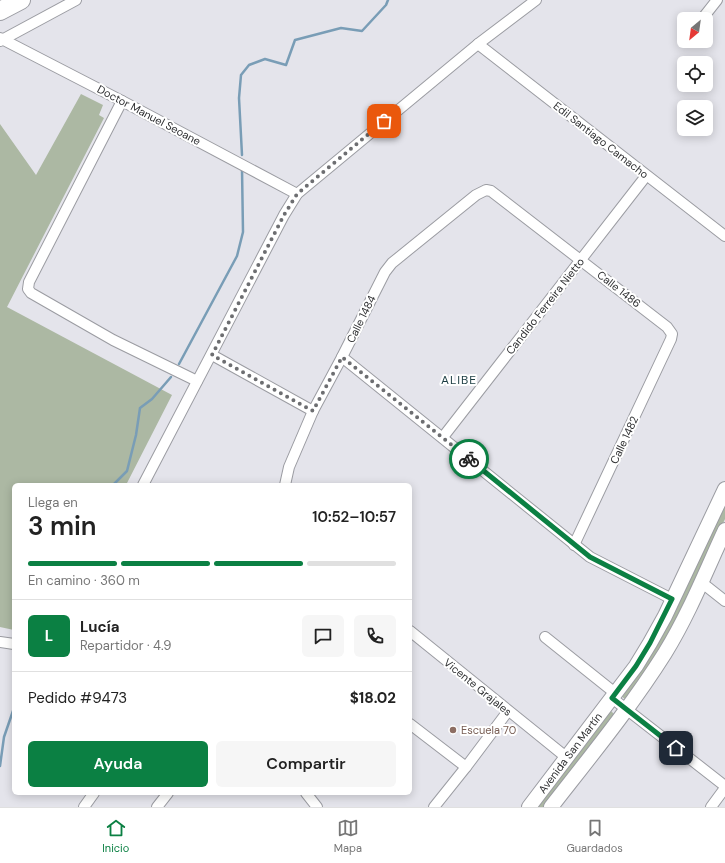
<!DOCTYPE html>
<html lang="es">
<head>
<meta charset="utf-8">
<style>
	body { margin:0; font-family:"DM Sans",sans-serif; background:#f6f6f6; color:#222; height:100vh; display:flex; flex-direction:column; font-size:15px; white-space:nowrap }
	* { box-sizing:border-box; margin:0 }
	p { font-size:13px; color:#767676 }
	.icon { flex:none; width:22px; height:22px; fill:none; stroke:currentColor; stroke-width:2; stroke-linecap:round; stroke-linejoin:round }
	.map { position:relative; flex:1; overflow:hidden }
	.drawer { position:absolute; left:12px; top:483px; width:400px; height:312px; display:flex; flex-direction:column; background:#fff; border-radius:6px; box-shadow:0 2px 10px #0003 }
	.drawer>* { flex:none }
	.needle { width:26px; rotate:209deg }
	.tools { position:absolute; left:677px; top:12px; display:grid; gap:8px }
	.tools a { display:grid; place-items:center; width:36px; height:36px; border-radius:6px; background:#fff; box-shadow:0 2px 10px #0003; font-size:20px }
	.pin { position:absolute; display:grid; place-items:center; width:34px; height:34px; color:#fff; margin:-17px; border-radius:8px; box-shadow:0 2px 6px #0006 }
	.courier { position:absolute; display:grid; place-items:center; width:40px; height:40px; margin:-20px; border:3px solid #0b8043; border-radius:50%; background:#fff; color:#222; box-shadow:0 1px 5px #0007 }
	.summary em { font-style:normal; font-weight:600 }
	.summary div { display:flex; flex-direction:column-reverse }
	.summary { display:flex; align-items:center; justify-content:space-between; height:68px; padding:0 16px }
	h1 { font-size:26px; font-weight:600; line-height:30px }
	.bar { display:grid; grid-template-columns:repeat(4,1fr); gap:6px 4px; align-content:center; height:48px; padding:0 16px }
	.bar i { height:5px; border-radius:3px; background:#e0e0e0 }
	.bar .active { background:#0b8043 }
	.bar p { grid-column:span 4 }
	.line { display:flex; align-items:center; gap:10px; padding:0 16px; border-top:1px solid #e0e0e0 }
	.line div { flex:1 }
	.round { display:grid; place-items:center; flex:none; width:42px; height:42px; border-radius:6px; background:#f6f6f6 }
	.primary-button { display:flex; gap:8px; margin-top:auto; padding:8px 16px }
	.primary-button a { flex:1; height:46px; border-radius:6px; background:#0b8043; color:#fff; font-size:16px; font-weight:600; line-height:46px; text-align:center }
	.primary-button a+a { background:#f6f6f6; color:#222 }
	.dock { display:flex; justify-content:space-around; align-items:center; height:56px; border-top:1px solid #e0e0e0; background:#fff; font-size:11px; color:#767676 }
	.dock a { display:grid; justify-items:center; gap:2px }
	.dock .active { color:#0b8043 }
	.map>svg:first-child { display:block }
	.green { fill:#acb8a3 }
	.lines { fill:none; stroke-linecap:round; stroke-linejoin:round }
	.stream { stroke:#799db6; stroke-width:2.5 }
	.street-casing { stroke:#9b9ca2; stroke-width:12 }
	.secondary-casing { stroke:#9b9ca2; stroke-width:16 }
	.highway-casing { stroke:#9b9ca2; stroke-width:20 }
	.street { stroke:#fff; stroke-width:10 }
	.secondary { stroke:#fff; stroke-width:14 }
	.highway { stroke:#fff; stroke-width:18 }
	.done { stroke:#6d6e71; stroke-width:4; stroke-dasharray:0 7.2 }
	.route { stroke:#0b8043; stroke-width:5 }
	.education-dot { fill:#8d6e63; stroke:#fff; stroke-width:1.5 }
	.labels { text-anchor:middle; stroke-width:4; stroke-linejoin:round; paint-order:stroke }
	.street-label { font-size:11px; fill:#2d2e30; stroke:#fff }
	.education-label { font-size:11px; fill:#785e54; stroke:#fff; text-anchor:start }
	.neighbourhood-label { font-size:12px; letter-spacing:1px; fill:#1b3c42; stroke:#fff }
</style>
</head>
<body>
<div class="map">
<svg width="725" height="807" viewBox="0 0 725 807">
	<rect width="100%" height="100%" fill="#e4e4eb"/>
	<!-- green -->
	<g class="green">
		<path d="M 81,94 L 103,105 L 99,115 L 104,118 L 7,307 L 172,395 L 126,485 L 14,485 L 14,630 L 0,627 L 0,124 L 36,175 Z"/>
		<path d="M 725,500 L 725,519 L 685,605 L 661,651 L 626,700 L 621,696 Z"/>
		<path d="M 610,710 L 615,715 L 544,807 L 534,807 Z"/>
	</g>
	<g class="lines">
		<!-- stream -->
		<g class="stream">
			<path d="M 242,155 L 239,98 L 241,75 L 249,65 L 265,59 L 286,65 L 295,40 L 341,28 L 362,31 L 386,5 L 388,0"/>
			<path d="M 179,364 L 237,256 L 243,232 L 242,169"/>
			<path d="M 113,485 L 127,471 L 136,435 L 140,408 L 152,399 L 171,377"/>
			<path d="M 0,766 L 4,737 L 14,708"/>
		</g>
		<!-- street casing -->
		<g class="street-casing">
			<g id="street">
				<path d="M 702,19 L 717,0"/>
				<path d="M 0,38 L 122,101 L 297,194"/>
				<path d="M 0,41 L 76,0"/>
				<path d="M 478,44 L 725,236"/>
				<path d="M 122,101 L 29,282 L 28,289 L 31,293 L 113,340 L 197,381"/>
				<path d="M 212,355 L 313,411"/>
				<path d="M 342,357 L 590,557 L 672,599"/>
				<path d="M 443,437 L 646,176"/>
				<path d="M 143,485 L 284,215 L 297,194 L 478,44 L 536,0"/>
				<path d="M 285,485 L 289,467 L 313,411 L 342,357 L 385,272 L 392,263 L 476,195 L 486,190 L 491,191 L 667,327 L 672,334 L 671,339 L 574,545"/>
				<path d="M 701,582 L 725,601"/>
				<path d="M 410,631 L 566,757"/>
				<path d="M 545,637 L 615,693"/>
				<path d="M 0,642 L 14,644"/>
				<path d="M 612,698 L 725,786"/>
				<path d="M 410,724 L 466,767"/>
				<path d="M 306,793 L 317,807"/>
				<path d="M 84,807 L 94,793"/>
				<path d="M 157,807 L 168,793"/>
				<path d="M 434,807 L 466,767 L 508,711"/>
				<path d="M 711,807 L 725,788"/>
			</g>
		</g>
		<!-- secondary casing -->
		<g class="secondary-casing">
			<g id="secondary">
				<path d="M 529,807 L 636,666 L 650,643 L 665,616 L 725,489"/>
				<path d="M 551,807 C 590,757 631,707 665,653 C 689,614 706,571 725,530"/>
			</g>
		</g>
		<!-- highway casing -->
		<g class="highway-casing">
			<path id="highway" d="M 0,11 L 21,0"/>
		</g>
		<!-- street -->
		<use href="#street" class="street"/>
		<!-- secondary -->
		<use href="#secondary" class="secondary"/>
		<!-- highway -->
		<use href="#highway" class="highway"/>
	</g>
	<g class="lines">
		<!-- done -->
		<path class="done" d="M 384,121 L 297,194 L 284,215 L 212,355 L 313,411 L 342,357 L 469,459"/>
		<!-- route -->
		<path class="route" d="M 469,459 L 590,557 L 672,599 L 650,643 L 636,666 L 612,698 L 676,748"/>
	</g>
	<!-- markers -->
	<circle class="education-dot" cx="453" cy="730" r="4"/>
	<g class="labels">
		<!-- street labels -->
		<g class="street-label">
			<text transform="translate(149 115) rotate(28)" y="4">Doctor Manuel Seoane</text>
			<text transform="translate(601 140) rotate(38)" y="4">Edil Santiago Camacho</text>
			<text transform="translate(619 289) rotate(38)" y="4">Calle 1486</text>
			<text transform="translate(545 306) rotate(-52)" y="4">Candido Ferreira Nietto</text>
			<text transform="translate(361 319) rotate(-64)" y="4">Calle 1484</text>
			<text transform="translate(624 440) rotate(-65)" y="4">Calle 1482</text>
			<text transform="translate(478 687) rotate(39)" y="4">Vicente Grajales</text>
			<text transform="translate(570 753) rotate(-53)" y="4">Avenida San Martín</text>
		</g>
		<!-- education labels -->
		<g class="education-label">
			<text x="461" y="734">Escuela 70</text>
		</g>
		<!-- neighbourhood labels -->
		<g class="neighbourhood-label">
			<text x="459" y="384">ALIBE</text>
		</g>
	</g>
</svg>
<div class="tools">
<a><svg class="needle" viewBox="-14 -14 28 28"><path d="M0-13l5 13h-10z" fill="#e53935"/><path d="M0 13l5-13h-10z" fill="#767676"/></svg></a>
<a><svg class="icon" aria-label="locate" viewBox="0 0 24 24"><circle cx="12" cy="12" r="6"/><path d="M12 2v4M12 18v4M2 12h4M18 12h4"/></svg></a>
<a><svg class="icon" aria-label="layers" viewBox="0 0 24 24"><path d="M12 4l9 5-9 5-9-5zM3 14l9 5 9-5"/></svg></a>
</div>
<div class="pin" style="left:384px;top:121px;background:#ea580c"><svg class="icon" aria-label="bag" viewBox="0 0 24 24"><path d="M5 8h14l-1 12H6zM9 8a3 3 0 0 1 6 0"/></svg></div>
<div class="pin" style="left:676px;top:748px;background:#1f2937"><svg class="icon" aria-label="home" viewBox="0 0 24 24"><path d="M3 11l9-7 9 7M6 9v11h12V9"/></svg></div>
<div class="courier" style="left:469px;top:459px"><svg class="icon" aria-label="bike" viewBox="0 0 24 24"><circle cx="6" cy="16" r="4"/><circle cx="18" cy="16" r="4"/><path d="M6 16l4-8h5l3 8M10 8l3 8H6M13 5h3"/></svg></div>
<section class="drawer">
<div class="summary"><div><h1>3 min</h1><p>Llega en</p></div><em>10:52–10:57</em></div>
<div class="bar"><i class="active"></i><i class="active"></i><i class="active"></i><i></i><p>En camino · 360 m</p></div>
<div class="line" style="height:72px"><b class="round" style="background:#0b8043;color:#fff">L</b><div><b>Lucía</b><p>Repartidor · 4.9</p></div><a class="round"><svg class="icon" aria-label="chat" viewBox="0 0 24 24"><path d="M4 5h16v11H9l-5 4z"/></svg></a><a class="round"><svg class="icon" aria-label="phone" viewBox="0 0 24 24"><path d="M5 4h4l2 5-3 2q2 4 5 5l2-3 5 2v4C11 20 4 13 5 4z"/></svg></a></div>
<div class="line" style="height:52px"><div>Pedido #9473</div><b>$18.02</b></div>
<div class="primary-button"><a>Ayuda</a><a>Compartir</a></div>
</section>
</div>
<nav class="dock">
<a class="active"><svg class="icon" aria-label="home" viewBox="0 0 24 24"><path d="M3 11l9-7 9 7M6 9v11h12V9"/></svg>Inicio</a>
<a><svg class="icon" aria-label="map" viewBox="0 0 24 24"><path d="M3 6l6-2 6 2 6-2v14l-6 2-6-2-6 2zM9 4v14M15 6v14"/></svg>Mapa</a>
<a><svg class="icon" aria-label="saved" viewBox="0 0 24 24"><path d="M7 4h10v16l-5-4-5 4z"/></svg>Guardados</a>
</nav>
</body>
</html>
